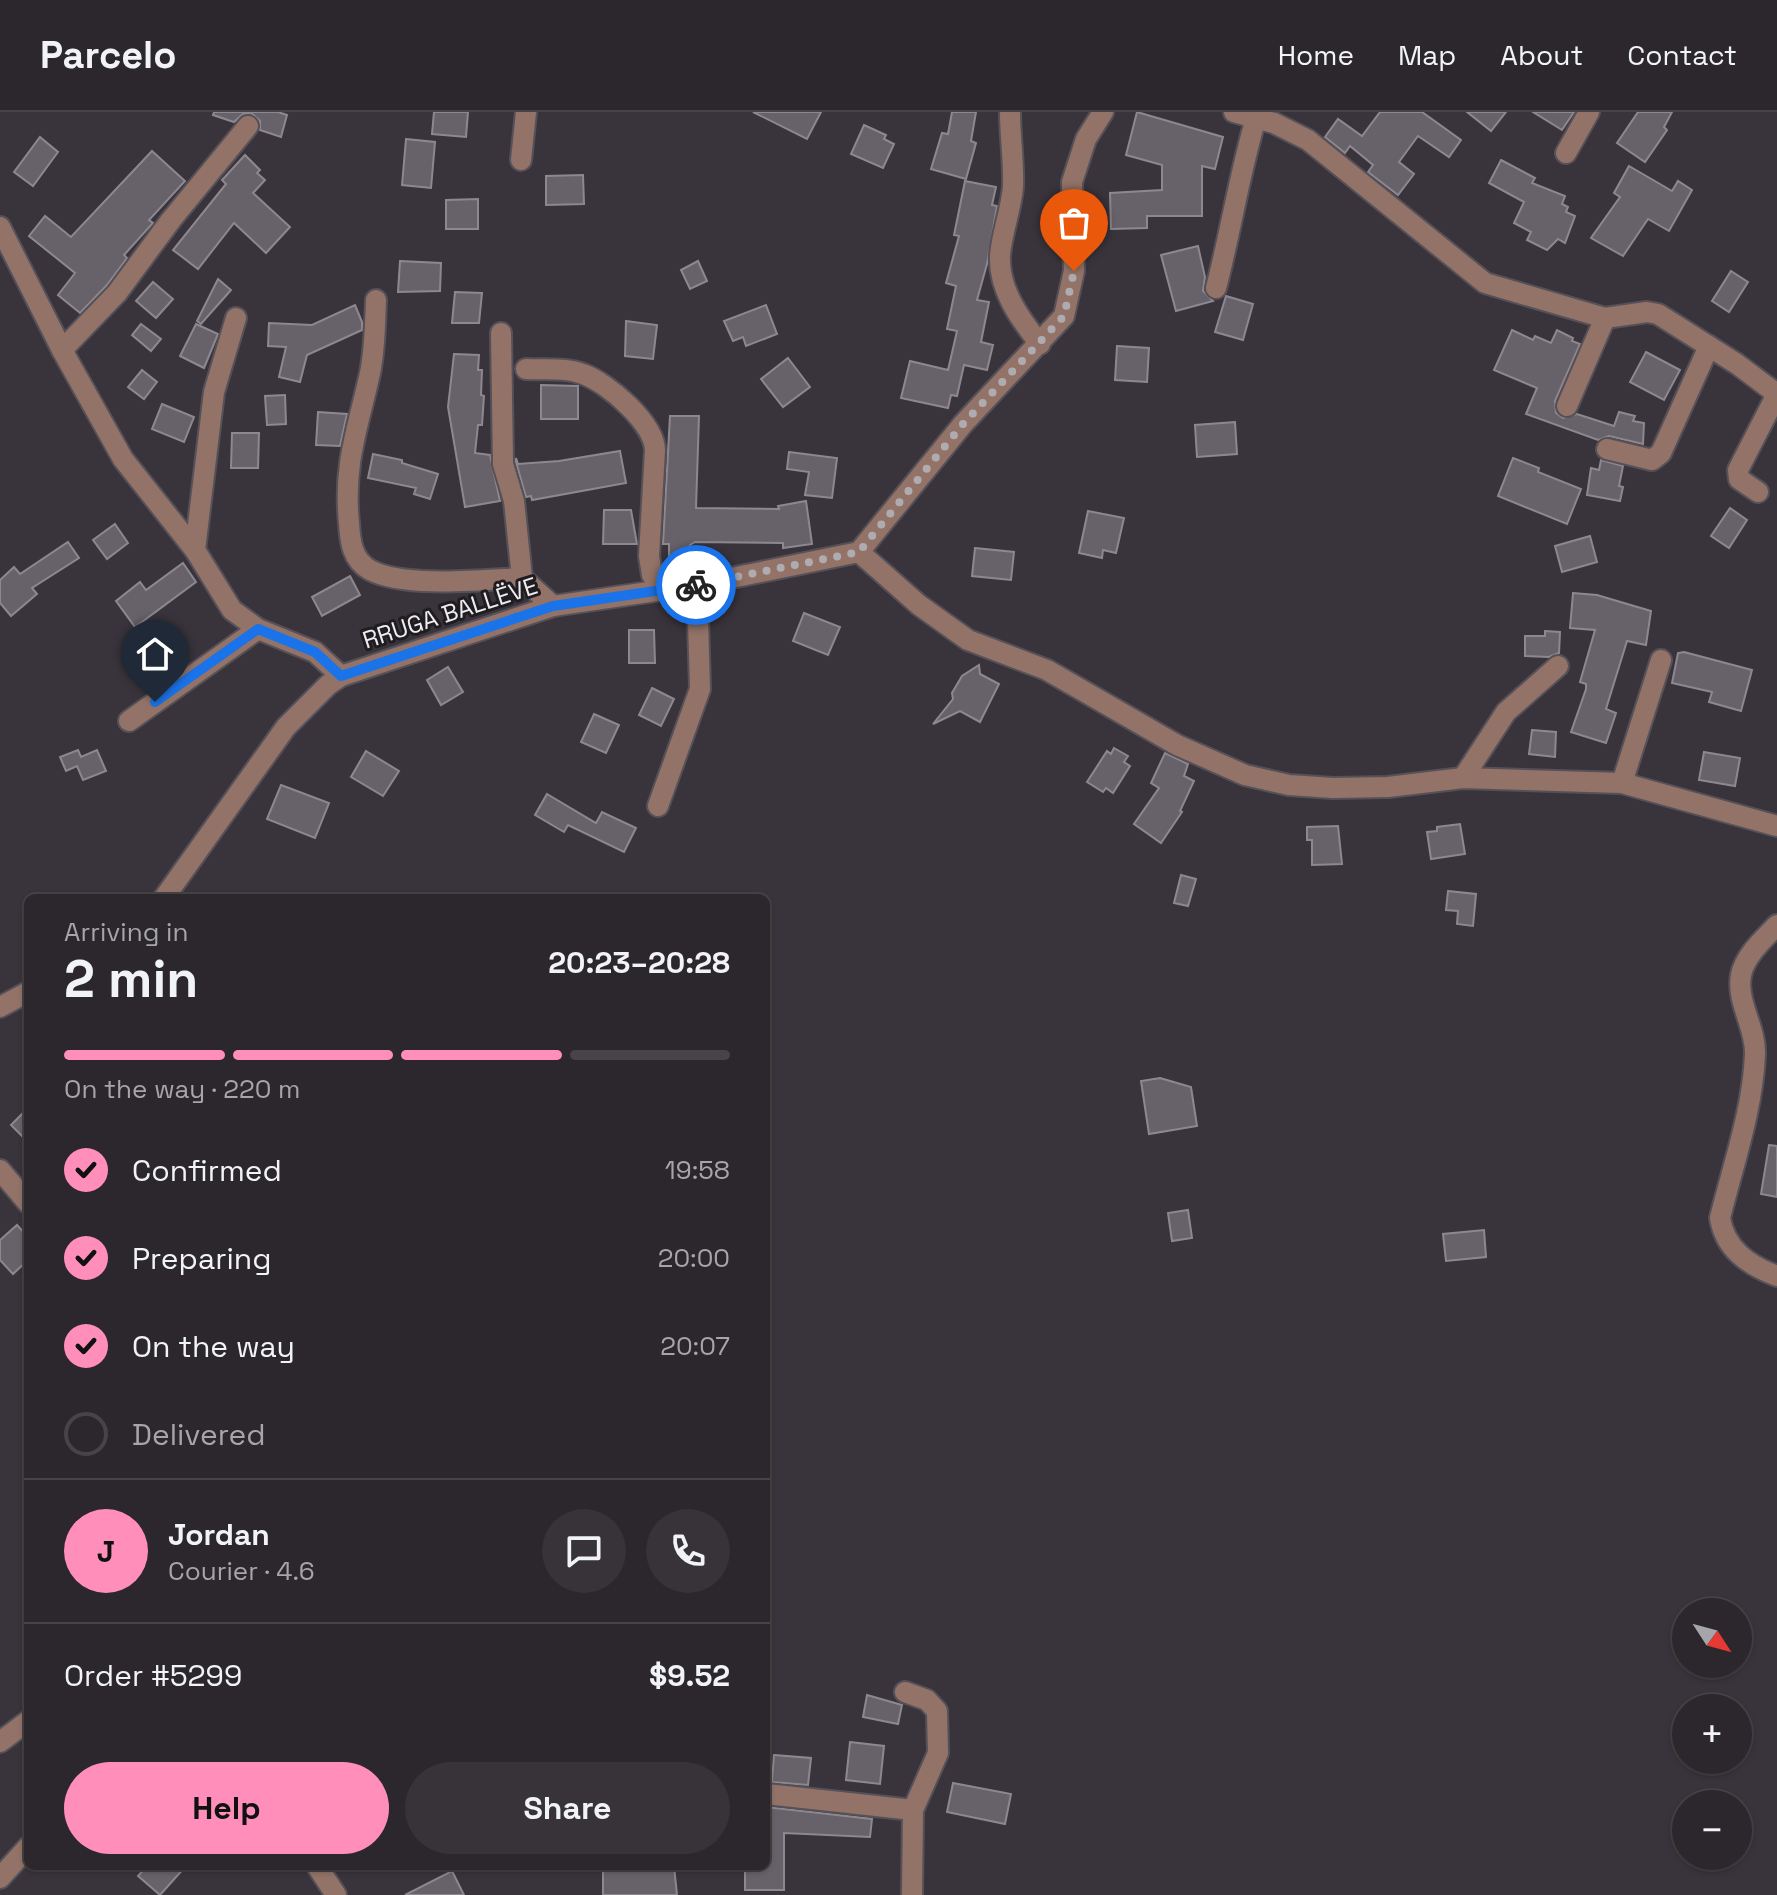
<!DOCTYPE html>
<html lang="en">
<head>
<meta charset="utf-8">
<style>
	body { margin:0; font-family:"Space Grotesk",sans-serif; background:#373338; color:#f1f3f6; height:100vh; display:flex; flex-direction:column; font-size:30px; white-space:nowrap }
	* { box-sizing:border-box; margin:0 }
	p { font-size:26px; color:#a6a5a9 }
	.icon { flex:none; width:44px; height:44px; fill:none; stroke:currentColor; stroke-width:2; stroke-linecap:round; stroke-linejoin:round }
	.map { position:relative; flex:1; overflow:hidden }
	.drawer { position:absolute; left:24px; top:782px; width:746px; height:976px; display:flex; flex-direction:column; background:#2b272c; border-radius:12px; box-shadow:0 2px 6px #0004,0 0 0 2px #474448 }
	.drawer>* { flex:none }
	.needle { width:52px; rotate:126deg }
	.fabs { position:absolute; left:1672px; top:1486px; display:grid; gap:16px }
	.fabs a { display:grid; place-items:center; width:80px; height:80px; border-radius:50%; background:#2b272c; box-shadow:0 2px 6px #0004,0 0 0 2px #474448; font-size:40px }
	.pin { position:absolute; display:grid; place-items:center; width:68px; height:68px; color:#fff; margin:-82px -34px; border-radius:50% 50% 50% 0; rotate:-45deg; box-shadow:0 0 8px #0007 }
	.pin .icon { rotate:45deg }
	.courier { position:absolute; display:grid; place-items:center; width:80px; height:80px; margin:-40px; border:6px solid #1a73e8; border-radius:50%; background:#fff; color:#222; box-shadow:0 2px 10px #0007 }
	.headline em { font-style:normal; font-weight:700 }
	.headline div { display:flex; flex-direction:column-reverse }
	.headline { display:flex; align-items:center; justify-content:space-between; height:136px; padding:0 40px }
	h1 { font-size:52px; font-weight:700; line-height:60px }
	.bar { display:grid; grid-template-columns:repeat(4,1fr); gap:12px 8px; align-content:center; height:96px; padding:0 40px }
	.bar i { height:10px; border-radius:6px; background:#474448 }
	.bar .current { background:#ff8eba }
	.bar p { grid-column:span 4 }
	.line { display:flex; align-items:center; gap:20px; padding:0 40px; border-top:2px solid #474448 }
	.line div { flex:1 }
	.round { display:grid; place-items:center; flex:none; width:84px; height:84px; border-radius:42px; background:#373338 }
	ol { padding:0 40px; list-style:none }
	li { display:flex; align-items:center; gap:24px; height:88px }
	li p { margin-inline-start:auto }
	li .icon { padding:8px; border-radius:50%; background:#ff8eba; color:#111; stroke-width:4 }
	li:last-child { color:#a6a5a9 }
	li i { width:44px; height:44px; border:4px solid #474448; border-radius:50% }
	.action { display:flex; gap:16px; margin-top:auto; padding:16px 40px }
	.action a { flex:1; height:92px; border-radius:48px; background:#ff8eba; color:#111; font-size:32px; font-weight:700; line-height:92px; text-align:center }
	.action a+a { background:#373338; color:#f1f3f6 }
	header { display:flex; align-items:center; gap:48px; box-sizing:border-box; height:112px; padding:0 40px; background:#2b272c; border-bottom:2px solid #474448 }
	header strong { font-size:38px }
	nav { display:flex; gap:44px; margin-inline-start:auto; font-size:28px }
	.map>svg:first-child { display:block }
	.building { fill:#676269; stroke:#8d888f; stroke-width:2 }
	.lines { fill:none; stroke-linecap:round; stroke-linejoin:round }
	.minor-casing { stroke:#565158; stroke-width:24 }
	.minor { stroke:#937368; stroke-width:20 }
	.done { stroke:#afacb1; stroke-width:8; stroke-dasharray:0 14.4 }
	.route { stroke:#1a73e8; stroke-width:10 }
	.labels { text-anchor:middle; stroke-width:6; stroke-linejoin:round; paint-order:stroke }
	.street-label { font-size:24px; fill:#efecf1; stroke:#1f1d20 }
</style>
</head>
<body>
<header>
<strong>Parcelo</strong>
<nav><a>Home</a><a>Map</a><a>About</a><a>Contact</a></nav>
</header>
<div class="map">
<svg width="1777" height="1783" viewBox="0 0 1777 1783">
	<rect width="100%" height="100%" fill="#39343b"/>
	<!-- building -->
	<g class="building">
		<path d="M 214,0 L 278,0 L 287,3 L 281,25 L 260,18 L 260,9 L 251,1 L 243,2 L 234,10 L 213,3 Z"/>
		<path d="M 434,0 L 468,0 L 466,25 L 432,22 Z"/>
		<path d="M 753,0 L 821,0 L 807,27 Z"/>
		<path d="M 952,0 L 976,0 L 971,29 L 976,31 L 966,67 L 931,57 L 942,21 L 948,22 Z"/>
		<path d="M 1137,0 L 1223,25 L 1215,57 L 1202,54 L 1202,104 L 1147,104 L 1147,116 L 1111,117 L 1110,81 L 1162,78 L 1162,53 L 1126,43 Z"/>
		<path d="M 1380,0 L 1422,0 L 1461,28 L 1449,45 L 1418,24 L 1399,50 L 1414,62 L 1398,83 L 1368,60 L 1373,53 L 1350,34 L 1345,41 L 1325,25 L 1338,7 L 1362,24 Z"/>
		<path d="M 1467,0 L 1506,0 L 1491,19 Z"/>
		<path d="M 1533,0 L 1574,0 L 1562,18 Z"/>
		<path d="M 1638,0 L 1672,0 L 1664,15 L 1667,18 L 1645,50 L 1617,31 Z"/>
		<path d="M 864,13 L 886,23 L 884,27 L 894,32 L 883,56 L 851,42 Z"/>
		<path d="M 40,25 L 58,40 L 33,74 L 14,60 Z"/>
		<path d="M 406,27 L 435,30 L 431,76 L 402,73 Z"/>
		<path d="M 152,39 L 185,69 L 149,108 L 153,111 L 124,143 L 127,146 L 107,173 L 80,201 L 58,183 L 75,161 L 29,124 L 45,104 L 71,125 Z"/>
		<path d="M 245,43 L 260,58 L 257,61 L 265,68 L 253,81 L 290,115 L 266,141 L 234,111 L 198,157 L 173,138 L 226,72 L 222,68 Z"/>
		<path d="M 1501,48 L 1535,66 L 1532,71 L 1565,84 L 1562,92 L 1568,95 L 1566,100 L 1575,104 L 1565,131 L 1558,127 L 1547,138 L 1527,128 L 1531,120 L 1514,111 L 1524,90 L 1489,71 Z"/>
		<path d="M 1629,54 L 1672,79 L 1678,69 L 1692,78 L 1669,119 L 1648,107 L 1623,144 L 1591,126 L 1620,85 L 1614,81 Z"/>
		<path d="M 583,63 L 584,92 L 546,93 L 546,64 Z"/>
		<path d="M 965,69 L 996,75 L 992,93 L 997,94 L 987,152 L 977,188 L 989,190 L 981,230 L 993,233 L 987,258 L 964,253 L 957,284 L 951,283 L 948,296 L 901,286 L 910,249 L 948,258 L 957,219 L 947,217 L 956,174 L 946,171 L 959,124 L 954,123 Z"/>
		<path d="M 478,87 L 478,117 L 446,117 L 446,88 Z"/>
		<path d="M 1198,134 L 1205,165 L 1203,179 L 1213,189 L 1176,199 L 1161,143 Z"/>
		<path d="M 400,149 L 441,151 L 440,179 L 398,180 Z"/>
		<path d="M 698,149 L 707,169 L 690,177 L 681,158 Z"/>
		<path d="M 1731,159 L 1748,170 L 1729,200 L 1712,189 Z"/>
		<path d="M 218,167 L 231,178 L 201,212 L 197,209 Z"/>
		<path d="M 153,170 L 173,187 L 156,206 L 136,189 Z"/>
		<path d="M 455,180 L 482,181 L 479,211 L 452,211 Z"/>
		<path d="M 1226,184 L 1253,192 L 1243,228 L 1215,220 Z"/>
		<path d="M 355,193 L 362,210 L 362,218 L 307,243 L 300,270 L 279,265 L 286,235 L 268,234 L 269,211 L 312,213 Z"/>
		<path d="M 766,193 L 777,222 L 746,234 L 743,225 L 733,229 L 724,209 Z"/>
		<path d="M 626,209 L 657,213 L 653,247 L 625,244 Z"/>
		<path d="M 141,212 L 161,227 L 151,239 L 132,223 Z"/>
		<path d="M 196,212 L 218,222 L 204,256 L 180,244 Z"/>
		<path d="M 1512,218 L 1533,228 L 1535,224 L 1551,231 L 1557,218 L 1573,226 L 1572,229 L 1580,232 L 1555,289 L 1556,301 L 1563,306 L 1577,302 L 1614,314 L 1619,300 L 1635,304 L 1633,309 L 1644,311 L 1643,332 L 1609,324 L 1598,328 L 1526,302 L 1537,276 L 1494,258 Z"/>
		<path d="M 1117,234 L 1149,236 L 1147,270 L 1115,268 Z"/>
		<path d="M 1646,240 L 1680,258 L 1664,288 L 1630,270 Z"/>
		<path d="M 454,242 L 479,243 L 478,258 L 482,258 L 481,283 L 484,284 L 482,313 L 478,313 L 475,341 L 490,343 L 500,389 L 465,395 L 448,295 Z"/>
		<path d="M 788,246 L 810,275 L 783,295 L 761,267 Z"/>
		<path d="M 142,258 L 157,270 L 144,287 L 128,275 Z"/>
		<path d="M 541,273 L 578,274 L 578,307 L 541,307 Z"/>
		<path d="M 285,283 L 286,312 L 267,313 L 265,284 Z"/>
		<path d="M 162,292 L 194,305 L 184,330 L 152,317 Z"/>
		<path d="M 318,300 L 347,302 L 340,334 L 316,333 Z"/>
		<path d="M 670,304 L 699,304 L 696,396 L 779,397 L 778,394 L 806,389 L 812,432 L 783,436 L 783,431 L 695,430 L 690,433 L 690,451 L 669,451 L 669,432 L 663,432 Z"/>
		<path d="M 1235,310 L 1237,342 L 1197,345 L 1195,313 Z"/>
		<path d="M 232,321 L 259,321 L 258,356 L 231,356 Z"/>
		<path d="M 620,339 L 626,371 L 532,388 L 531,384 L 526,385 L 516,350 L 516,346 L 518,352 L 559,349 Z"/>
		<path d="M 789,340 L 837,346 L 832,386 L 805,383 L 809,360 L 787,357 Z"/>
		<path d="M 373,342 L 402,348 L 402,351 L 438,362 L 430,387 L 414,382 L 416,376 L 368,366 Z"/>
		<path d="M 1513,346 L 1539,356 L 1538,360 L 1581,377 L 1567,412 L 1498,384 Z"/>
		<path d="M 1601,348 L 1623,354 L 1619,374 L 1623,375 L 1620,389 L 1587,383 L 1591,356 L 1599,358 Z"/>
		<path d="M 1730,396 L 1747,408 L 1729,436 L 1711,424 Z"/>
		<path d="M 604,398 L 631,398 L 637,432 L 603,432 Z"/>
		<path d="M 1088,399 L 1124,406 L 1116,441 L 1103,438 L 1102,446 L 1079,441 Z"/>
		<path d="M 115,412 L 128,431 L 107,447 L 93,428 Z"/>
		<path d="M 1590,424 L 1597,450 L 1562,460 L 1555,434 Z"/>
		<path d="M 68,430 L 79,446 L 32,476 L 37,482 L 11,504 L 0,491 L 0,468 L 14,455 L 20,462 Z"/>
		<path d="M 975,436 L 1014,440 L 1011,468 L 972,464 Z"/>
		<path d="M 183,451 L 196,470 L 135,515 L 116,489 L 140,470 L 146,478 Z"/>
		<path d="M 350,464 L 360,483 L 322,504 L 312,485 Z"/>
		<path d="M 1573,481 L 1597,483 L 1651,499 L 1646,533 L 1627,529 L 1606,597 L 1616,601 L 1606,631 L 1571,620 L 1586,577 L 1586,572 L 1580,570 L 1595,518 L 1570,516 Z"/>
		<path d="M 804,501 L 840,515 L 828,543 L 793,529 Z"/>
		<path d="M 629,518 L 654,518 L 655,551 L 629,551 Z"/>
		<path d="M 1545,519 L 1560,520 L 1559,541 L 1549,545 L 1525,544 L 1525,524 L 1545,524 Z"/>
		<path d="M 1684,540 L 1752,558 L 1741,599 L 1709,590 L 1712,580 L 1672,571 L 1678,541 Z"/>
		<path d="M 979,553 L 980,562 L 999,572 L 980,610 L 960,599 L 933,612 L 953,587 L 952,581 L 962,564 Z"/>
		<path d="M 448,555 L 463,580 L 441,593 L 427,568 Z"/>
		<path d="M 652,576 L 674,587 L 661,614 L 639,603 Z"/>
		<path d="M 594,602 L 619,613 L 606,641 L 581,630 Z"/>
		<path d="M 1532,618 L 1556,620 L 1555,645 L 1529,642 Z"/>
		<path d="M 1114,636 L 1128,644 L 1124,650 L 1130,654 L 1113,681 L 1106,676 L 1103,680 L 1087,670 L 1107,639 L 1111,642 Z"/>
		<path d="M 78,638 L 81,645 L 97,638 L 106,659 L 83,668 L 77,654 L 66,659 L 60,645 Z"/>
		<path d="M 366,639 L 399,659 L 383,684 L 351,665 Z"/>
		<path d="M 1704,640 L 1740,646 L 1735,674 L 1699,668 Z"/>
		<path d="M 1165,641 L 1188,652 L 1184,664 L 1194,669 L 1180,699 L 1182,700 L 1161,731 L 1134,712 L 1159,676 L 1151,671 Z"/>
		<path d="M 281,673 L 329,691 L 315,726 L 267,707 Z"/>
		<path d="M 547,682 L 596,711 L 602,700 L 636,716 L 624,740 L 568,713 L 564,720 L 535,703 Z"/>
		<path d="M 1460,712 L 1465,742 L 1431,747 L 1427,720 L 1437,719 L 1437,715 Z"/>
		<path d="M 1338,714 L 1342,752 L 1312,753 L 1312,728 L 1307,728 L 1307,715 Z"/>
		<path d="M 1181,763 L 1196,767 L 1188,794 L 1174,791 Z"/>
		<path d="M 1448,779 L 1476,782 L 1473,814 L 1457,812 L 1458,799 L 1446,798 Z"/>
		<path d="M 1160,966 L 1191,975 L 1197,1014 L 1149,1022 L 1141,969 Z"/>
		<path d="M 28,996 L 28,1030 L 11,1013 Z"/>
		<path d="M 1769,1033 L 1777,1034 L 1777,1085 L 1761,1082 Z"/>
		<path d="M 1188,1098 L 1192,1126 L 1172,1129 L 1168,1101 Z"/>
		<path d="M 17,1113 L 28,1125 L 28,1148 L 13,1162 L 0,1148 L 0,1128 Z"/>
		<path d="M 1484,1118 L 1486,1145 L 1446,1149 L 1443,1122 Z"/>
		<path d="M 867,1583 L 902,1593 L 898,1612 L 863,1605 Z"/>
		<path d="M 850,1630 L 884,1634 L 880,1672 L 846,1668 Z"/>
		<path d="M 774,1643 L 811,1646 L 808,1673 L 772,1670 Z"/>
		<path d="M 953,1671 L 1011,1682 L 1005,1712 L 947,1700 Z"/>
		<path d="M 766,1695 L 872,1707 L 870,1725 L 784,1721 L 784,1778 L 745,1778 L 745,1754 L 766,1754 Z"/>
		<path d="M 147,1754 L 186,1754 L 160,1783 L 138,1764 Z"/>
		<path d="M 603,1754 L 674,1754 L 677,1783 L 603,1783 Z"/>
		<path d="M 452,1759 L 464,1783 L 405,1783 Z"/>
	</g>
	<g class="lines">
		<!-- minor casing -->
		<g class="minor-casing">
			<g id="minor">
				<path d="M 1010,0 C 1010,25 1014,50 1013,75 C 1011,98 1002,120 1000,143 C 998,177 1020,207 1040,232"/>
				<path d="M 1234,0 L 1274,11 L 1308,28 L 1485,171 L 1605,206 L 1647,200 L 1658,202 L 1737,252 L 1777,282"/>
				<path d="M 1566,41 L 1589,0"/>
				<path d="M 521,48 L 526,0"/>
				<path d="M 0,115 L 62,238 L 123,347 L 195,438 L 232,498 L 258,517 L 315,540 L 341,564"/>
				<path d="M 1216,176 C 1231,119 1239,63 1256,6"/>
				<path d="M 376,188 C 375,212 375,237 370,261 C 358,316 343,352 349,411 C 350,429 352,448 370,458 C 404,476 483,468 522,466 L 553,494"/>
				<path d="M 501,221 L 503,352 L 514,389 L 522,466"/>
				<path d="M 62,238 L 117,181 L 171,108 L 248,14"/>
				<path d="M 526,257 C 544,258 565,255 583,262 C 608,271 654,311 655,338 L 649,444 L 652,463 L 662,476"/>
				<path d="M 1567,294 L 1605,206"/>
				<path d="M 1607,337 L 1652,348 L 1661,341 L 1709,234"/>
				<path d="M 1758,380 L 1739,367 L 1738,358 L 1777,282"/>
				<path d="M 195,438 L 214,280 L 236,206"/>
				<path d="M 859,440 L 919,493 L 968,528 L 1047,558 L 1177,633 L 1245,663 L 1289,673 L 1333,676 L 1388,675 L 1463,666 L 1622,671 L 1777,714"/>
				<path d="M 129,609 L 258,517"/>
				<path d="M 1463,666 L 1506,600 L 1558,554"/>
				<path d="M 1622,671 L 1661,548"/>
				<path d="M 658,694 L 700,577 L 697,473"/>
				<path d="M 164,786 L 286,615 L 328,573 L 341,564 L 553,494 L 697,473 L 859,440 L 963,312 L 1064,204 L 1074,159 L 1072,70 L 1086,27 L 1103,0"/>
				<path d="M 1777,813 C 1764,827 1745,843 1741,863 C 1736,890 1756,915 1755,942 C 1753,997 1733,1053 1720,1106 C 1725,1137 1748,1153 1777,1164"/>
				<path d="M 0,895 L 28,880"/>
				<path d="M 0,1058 L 28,1091"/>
				<path d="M 905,1580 L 927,1588 L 937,1599 L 938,1641 L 913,1698 L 912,1783"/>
				<path d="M 0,1630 L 28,1609"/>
				<path d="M 766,1682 L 913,1698"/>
				<path d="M 317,1754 L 336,1783"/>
				<path d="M 0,1766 L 28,1735"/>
			</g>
		</g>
		<!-- minor -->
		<use href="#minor" class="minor"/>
	</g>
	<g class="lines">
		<!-- done -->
		<path class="done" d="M 696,473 L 859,440 L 963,312 L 1064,204 L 1074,159"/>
		<!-- route -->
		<path class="route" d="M 155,590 L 258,517 L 315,540 L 341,564 L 553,494 L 696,473"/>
	</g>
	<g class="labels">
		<!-- street labels -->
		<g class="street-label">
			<text transform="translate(450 501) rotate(-18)" y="8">RRUGA BALLËVE</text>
		</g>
	</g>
</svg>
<div class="fabs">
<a><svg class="needle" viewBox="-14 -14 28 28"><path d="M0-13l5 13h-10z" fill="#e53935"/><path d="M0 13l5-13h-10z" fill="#a6a5a9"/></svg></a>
<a>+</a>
<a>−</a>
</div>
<div class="pin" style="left:1074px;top:159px;background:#ea580c"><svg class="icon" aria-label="bag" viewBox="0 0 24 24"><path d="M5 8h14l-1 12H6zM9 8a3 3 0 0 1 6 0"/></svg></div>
<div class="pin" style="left:155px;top:590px;background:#1f2937"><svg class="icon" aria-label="home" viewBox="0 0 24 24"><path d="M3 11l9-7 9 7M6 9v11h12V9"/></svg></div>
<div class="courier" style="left:696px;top:473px"><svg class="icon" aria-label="bike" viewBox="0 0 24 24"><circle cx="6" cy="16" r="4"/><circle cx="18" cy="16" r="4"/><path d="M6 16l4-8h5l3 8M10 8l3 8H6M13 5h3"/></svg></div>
<section class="drawer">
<div class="headline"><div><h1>2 min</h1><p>Arriving in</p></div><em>20:23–20:28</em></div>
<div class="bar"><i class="current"></i><i class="current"></i><i class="current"></i><i></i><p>On the way · 220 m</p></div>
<ol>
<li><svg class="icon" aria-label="check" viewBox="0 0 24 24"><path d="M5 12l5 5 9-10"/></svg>Confirmed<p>19:58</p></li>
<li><svg class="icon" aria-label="check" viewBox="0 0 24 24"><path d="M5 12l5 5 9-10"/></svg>Preparing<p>20:00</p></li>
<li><svg class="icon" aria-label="check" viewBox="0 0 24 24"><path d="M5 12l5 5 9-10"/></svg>On the way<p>20:07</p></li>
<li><i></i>Delivered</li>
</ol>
<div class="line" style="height:144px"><b class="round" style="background:#ff8eba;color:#111">J</b><div><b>Jordan</b><p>Courier · 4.6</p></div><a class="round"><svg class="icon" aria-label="chat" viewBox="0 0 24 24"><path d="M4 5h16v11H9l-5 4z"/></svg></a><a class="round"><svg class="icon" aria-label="phone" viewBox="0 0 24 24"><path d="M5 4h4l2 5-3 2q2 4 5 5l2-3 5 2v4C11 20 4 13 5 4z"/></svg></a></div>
<div class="line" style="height:104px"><div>Order #5299</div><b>$9.52</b></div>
<div class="action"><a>Help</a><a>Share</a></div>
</section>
</div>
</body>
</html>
